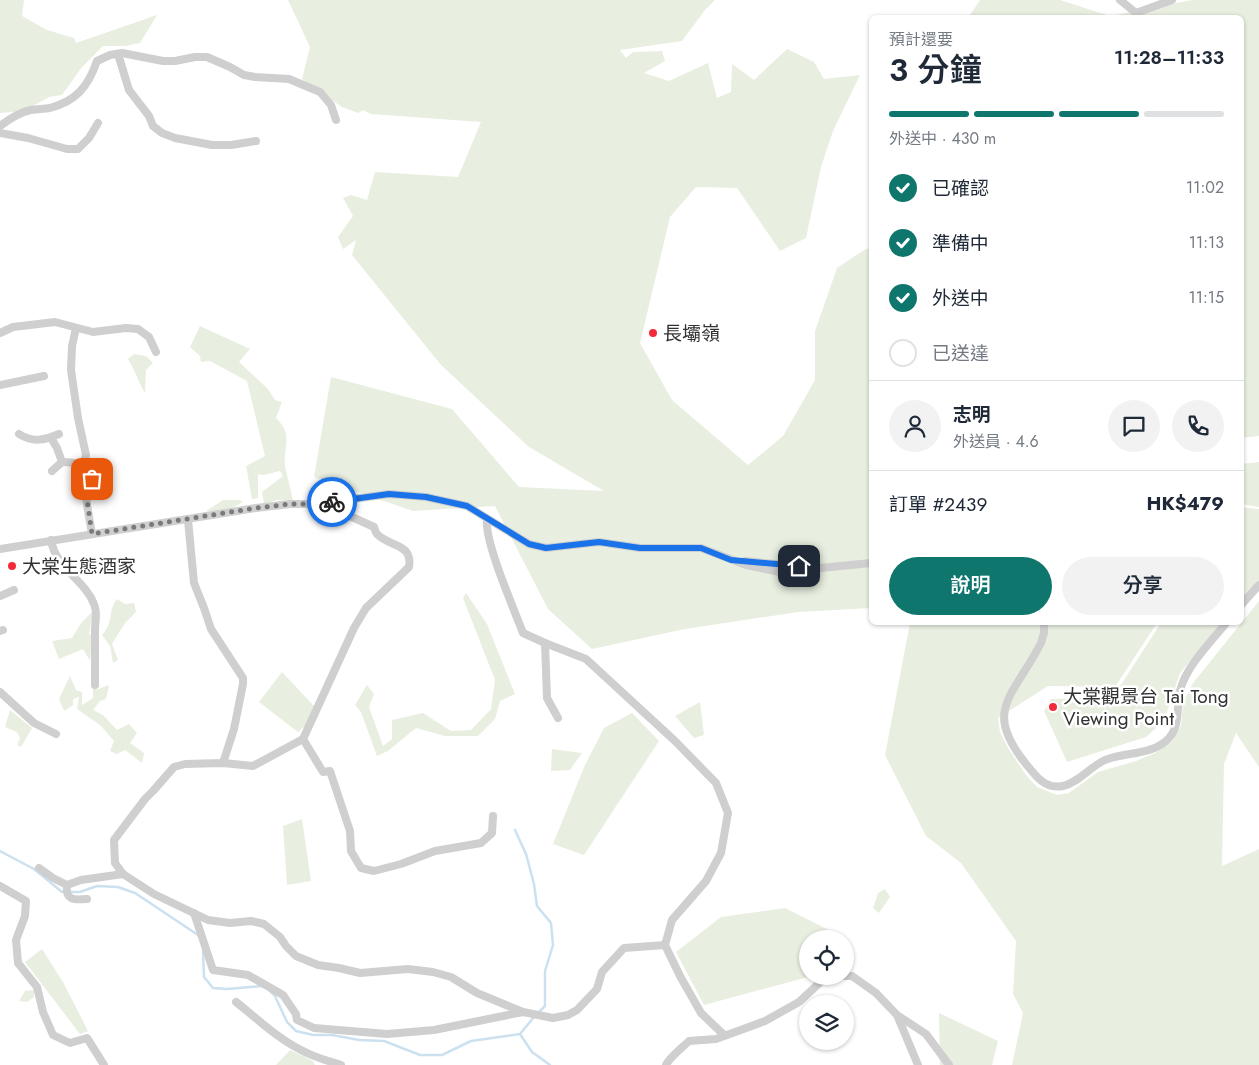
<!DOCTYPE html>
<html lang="zh-TW">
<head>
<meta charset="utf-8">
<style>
	body { margin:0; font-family:Jost,"Noto Sans TC",sans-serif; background:#f2f2f3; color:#1f2937; height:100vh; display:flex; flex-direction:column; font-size:19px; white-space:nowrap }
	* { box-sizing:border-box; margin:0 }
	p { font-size:16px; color:#747a83 }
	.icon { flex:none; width:28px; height:28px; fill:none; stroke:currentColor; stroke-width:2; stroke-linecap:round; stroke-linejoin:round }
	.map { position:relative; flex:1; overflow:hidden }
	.sheet { position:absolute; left:869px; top:15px; width:375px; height:610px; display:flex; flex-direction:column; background:#fff; border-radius:8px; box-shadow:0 1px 4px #0004 }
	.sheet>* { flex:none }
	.fabs { position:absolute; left:799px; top:930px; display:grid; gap:10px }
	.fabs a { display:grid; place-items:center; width:55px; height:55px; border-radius:50%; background:#fff; box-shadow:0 1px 4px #0004; font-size:25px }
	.pin { position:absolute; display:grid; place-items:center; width:42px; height:42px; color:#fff; margin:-21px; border-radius:10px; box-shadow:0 2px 8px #0006 }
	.courier { position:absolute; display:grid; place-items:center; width:50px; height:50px; margin:-25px; border:4px solid #1a73e8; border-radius:50%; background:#fff; color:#222; box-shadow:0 1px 6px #0007 }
	.head em { font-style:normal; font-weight:600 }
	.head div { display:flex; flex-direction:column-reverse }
	.head { display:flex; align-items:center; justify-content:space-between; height:85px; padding:0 20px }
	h1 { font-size:32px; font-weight:600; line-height:38px }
	.bar { display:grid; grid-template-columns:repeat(4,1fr); gap:8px 5px; align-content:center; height:60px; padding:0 20px }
	.bar i { height:6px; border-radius:4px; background:#e0e1e3 }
	.bar .current { background:#0f766e }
	.bar p { grid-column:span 4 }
	.line { display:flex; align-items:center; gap:12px; padding:0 20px; border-top:1px solid #e0e1e3 }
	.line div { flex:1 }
	.round { display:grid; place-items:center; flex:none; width:52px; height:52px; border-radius:26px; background:#f2f2f3 }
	ol { padding:0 20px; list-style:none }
	li { display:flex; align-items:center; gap:15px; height:55px }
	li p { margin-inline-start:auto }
	li .icon { padding:5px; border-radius:50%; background:#0f766e; color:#fff; stroke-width:4 }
	li:last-child { color:#747a83 }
	li i { width:28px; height:28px; border:2px solid #e0e1e3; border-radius:50% }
	.action { display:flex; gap:10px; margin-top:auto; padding:10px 20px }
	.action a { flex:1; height:58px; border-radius:30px; background:#0f766e; color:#fff; font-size:20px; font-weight:600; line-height:58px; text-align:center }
	.action a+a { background:#f2f2f3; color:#1f2937 }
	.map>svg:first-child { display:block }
	.green { fill:#e8efe0 }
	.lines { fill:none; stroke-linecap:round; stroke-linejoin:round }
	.stream { stroke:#cce1f0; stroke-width:2.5 }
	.minor { stroke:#cfcfcf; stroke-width:8 }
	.done { stroke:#7a7a7a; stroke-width:5; stroke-dasharray:0 9 }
	.route { stroke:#1a73e8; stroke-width:6 }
	.poi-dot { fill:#f22b38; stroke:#fff; stroke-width:2 }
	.labels { text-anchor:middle; stroke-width:5; stroke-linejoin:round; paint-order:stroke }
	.poi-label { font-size:19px; fill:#323232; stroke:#fff; text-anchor:start }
</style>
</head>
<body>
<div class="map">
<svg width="1259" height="1065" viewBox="0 0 1259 1065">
	<rect width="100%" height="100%" fill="#fff"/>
	<!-- green -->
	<g class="green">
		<path d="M 0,0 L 24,0 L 22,16 L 47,30 L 74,38 L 76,43 L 157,15 L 140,43 L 125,46 L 103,46 L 82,67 L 62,95 L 49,97 L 24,111 L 0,113 Z"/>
		<path d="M 288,0 L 715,0 L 705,10 L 682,41 L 620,50 L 626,58 L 633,52 L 662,51 L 665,61 L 644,73 L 669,81 L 708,63 L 717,98 L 731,92 L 732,64 L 754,80 L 787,49 L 814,62 L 824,79 L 860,75 L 833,131 L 821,167 L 806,238 L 780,251 L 737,188 L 696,187 L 670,217 L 640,343 L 672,400 L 748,465 L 783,436 L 815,380 L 815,331 L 837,268 L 864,250 L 871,248 L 871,608 L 798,612 L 685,629 L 592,649 L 548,609 L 495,506 L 413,511 L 314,477 L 331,377 L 452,409 L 519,487 L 604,491 L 529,447 L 441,365 L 352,255 L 356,240 L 343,249 L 338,237 L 353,216 L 343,198 L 351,195 L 367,200 L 375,172 L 458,177 L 481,122 L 371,114 L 363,110 L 358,113 L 342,107 L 302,79 L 310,47 Z"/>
		<path d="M 980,0 L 1060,0 L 1110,16 L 1192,0 L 1259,0 L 1259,436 L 1241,438 L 1241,18 L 968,18 Z"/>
		<path d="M 200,326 L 250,349 L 239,362 L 268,389 L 275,400 L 282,402 L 276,418 C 294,436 283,445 285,466 C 287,478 291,489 293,501 L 277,500 L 264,504 L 262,492 L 283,476 L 280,471 L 263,475 L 258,474 L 258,498 L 252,499 L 246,466 L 265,456 L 247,381 L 210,361 L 201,362 L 200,356 L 190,347 Z"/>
		<path d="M 134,354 L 146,356 L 153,363 L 146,370 L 145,393 C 138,382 135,370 128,359 Z"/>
		<path d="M 1259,462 L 1259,507 L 1241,504 L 1241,464 Z"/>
		<path d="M 223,500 L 239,500 L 243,502 L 225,512 L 206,511 Z"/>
		<path d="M 1241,507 L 1259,509 L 1259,582 L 1241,599 Z"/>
		<path d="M 466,593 L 487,624 L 515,694 L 500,701 L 495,719 L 478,736 L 445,736 L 416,728 L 388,751 L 377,756 L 361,712 L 355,705 L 367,685 L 374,694 L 369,707 L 383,746 L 392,739 L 392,720 L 423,713 L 451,731 L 471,730 L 491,709 L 495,680 L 463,598 Z"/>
		<path d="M 117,599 L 125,604 L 134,603 L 136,612 L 125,623 L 112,644 L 118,660 L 113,663 L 110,646 L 102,635 C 115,621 107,611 117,599 Z"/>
		<path d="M 1259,601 L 1259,767 L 1236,733 L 1224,764 L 1222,866 L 1259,849 L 1259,1065 L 1012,1065 L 1023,1013 L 1013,994 L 1016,941 L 961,863 L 926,836 L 885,755 L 910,623 L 1157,623 L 1115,687 L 1048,686 L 998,718 L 1000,732 L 1008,748 L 1026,775 L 1037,787 L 1057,795 L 1069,793 L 1098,772 L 1136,761 L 1155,753 L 1173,741 L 1181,725 L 1183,703 L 1193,683 Z"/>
		<path d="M 91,613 L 93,613 L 93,624 L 91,622 L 89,635 L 92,634 L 90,661 L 83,649 L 59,659 L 52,641 L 72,638 L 82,622 Z"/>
		<path d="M 1161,623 L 1222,623 L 1180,673 L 1164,721 L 1146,737 L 1067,762 L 1044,711 L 1051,699 L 1113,697 Z"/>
		<path d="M 282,672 L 314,706 L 309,722 L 298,732 L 259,702 Z"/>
		<path d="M 70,676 L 76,690 L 82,692 L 82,705 L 93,698 L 93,685 L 98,686 L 96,690 L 109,685 L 106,699 L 100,701 L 93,710 L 103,715 L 117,730 L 129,724 L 137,733 L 130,743 L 144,753 L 142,763 L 125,750 L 117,754 L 110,751 L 114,741 L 100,725 L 77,709 L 79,697 L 73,699 L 73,705 L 64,711 L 59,699 Z"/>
		<path d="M 700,702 L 704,735 L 694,738 L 675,716 Z"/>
		<path d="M 10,710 L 32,728 L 21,747 L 17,745 L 20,738 L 17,732 L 5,727 Z"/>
		<path d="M 632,713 L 659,741 L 584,855 L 553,844 L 585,765 L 604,728 Z"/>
		<path d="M 552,749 L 582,753 L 570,770 L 551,771 Z"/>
		<path d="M 302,819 L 311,881 L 287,885 L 283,826 Z"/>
		<path d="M 885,889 L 890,897 L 879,913 L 873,908 L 878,893 Z"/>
		<path d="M 785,908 L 831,931 L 827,939 L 808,939 L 808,977 L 704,1005 L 676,952 L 721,917 Z"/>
		<path d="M 42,949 L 63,982 L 88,1031 L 80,1034 L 25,962 Z"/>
		<path d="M 34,990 L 34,997 L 27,1002 L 19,1001 L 25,991 Z"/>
		<path d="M 939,1013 L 998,1041 L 992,1065 L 940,1065 Z"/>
		<path d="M 290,1050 L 313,1061 L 315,1065 L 276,1065 Z"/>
	</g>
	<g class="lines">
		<!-- stream -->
		<g class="stream">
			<path d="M 515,830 L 526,854 L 534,884 L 537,906 L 551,923 L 553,945 L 545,971 L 545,1006 L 538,1013"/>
			<path d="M 0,851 L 34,869 L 62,892 L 80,892 L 97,886 L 118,887 L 135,893 L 198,935"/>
			<path d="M 203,951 L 204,977 L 213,988 L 227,989 L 262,986"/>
			<path d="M 270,991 L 275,996 L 287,1022 L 296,1031 L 313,1035 L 332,1035 L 359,1040 L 384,1041 L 420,1055 L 442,1055 L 471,1041 L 520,1034 L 534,1017"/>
			<path d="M 520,1034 L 532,1052 L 550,1065"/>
		</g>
		<!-- minor -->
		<g class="minor">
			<path d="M 1120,0 L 1136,13 L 1172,0"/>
			<path d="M 118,54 L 129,90 L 149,116 L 153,126 L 162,133 L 175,138 L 212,145 L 231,145 L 256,141"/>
			<path d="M 0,126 C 8,120 20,112 31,110 C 37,109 44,109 50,108 C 76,101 88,87 97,61 L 110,55 L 122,53 L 163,61 L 175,61 L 195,57 L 207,57 L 230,67 L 244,75 L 255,77 L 289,79 L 320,92 L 331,105 L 336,120"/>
			<path d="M 0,133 L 28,138 L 67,149 L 78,149 L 89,138 L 98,123"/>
			<path d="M 76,328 L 72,346 L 71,370 L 78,418 L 86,455 L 83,466"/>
			<path d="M 0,333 L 13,327 L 55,322 L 93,332 L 126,328 L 138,329 L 149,337 L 156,352"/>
			<path d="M 0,385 L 44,376"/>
			<path d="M 19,434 C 33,443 45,440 59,434"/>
			<path d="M 51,438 L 57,448 L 62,462 L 52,471"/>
			<path d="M 62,462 C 73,462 92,464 91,480 C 91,486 86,489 86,495 C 87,508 90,521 92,534"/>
			<path d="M 316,504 L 341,512 L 374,527 C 375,529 375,532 377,534 C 389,547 413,543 409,567 L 366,608 L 354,628 L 303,739 L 253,766 L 223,763 L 185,764 L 174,767 L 153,791 L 145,799 L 114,840 L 115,863 L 123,874 L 154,894 L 208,920 L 230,923 L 251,921 L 264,924 L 280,937 L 286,946 L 296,956 L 318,965 L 339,968 L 360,973 L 408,969 L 433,972 L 451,977 L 477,993 L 523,1012 L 553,1018 L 568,1015 L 577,1010 L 597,989 L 602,972 L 624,948 L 665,945"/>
			<path d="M 487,519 C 484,541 514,609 523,633 L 545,643 L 586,659 L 675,741 L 716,783 L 728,813 L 721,853 L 706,881 L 672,920 L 665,945 L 680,976 L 701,1013 L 724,1035"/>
			<path d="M 188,520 L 194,583 L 204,608 L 211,629 L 243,678 L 243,684 L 234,729 L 223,763"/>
			<path d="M 51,540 C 56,569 84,579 94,604 C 98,613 95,621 95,630 C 95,649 95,667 95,685"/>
			<path d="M 0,549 L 256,508 L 290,504 L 316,504 L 389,494 L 426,497 L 467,506 L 529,544 L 546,548 L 599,542 L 640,548 L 701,548 L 746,565 L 780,572 L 871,563"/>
			<path d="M 745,561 L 806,567"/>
			<path d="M 0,596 L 14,590"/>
			<path d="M 1241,605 L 1259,585"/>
			<path d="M 1044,622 L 1044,633 L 1041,643 C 1012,699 980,711 1031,770 C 1039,780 1048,789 1063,786 C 1079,782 1090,767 1105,760 C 1124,752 1150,755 1166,741 C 1181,729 1176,708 1180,691 C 1186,666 1211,642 1227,622"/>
			<path d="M 0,631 L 3,630"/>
			<path d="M 545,643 L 547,698 L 558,718"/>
			<path d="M 0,692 L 34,723 L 56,734"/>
			<path d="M 303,739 L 323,772 L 330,771 L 350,831 L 351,851 L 361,868 L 374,871 L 401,864 L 435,851 L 481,843 L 492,833 L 493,816"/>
			<path d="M 39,868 L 53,878 L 67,885 L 81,880 L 123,874"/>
			<path d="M 67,885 C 65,901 75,900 87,899"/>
			<path d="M 0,886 L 26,901 L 25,916 L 16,940 L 18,963 L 37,987 L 43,1012 L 53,1035 L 70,1043 L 87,1038 L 104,1065"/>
			<path d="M 194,913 L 213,970 L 248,975 L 283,995 L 296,1014 L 297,1020 L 314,1028 L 387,1034 L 434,1030 L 523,1012"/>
			<path d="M 845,976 L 852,976 L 876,993 L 897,1015 L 918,1065"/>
			<path d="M 236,1002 C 259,1020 280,1041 307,1053 C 317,1058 329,1061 341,1065"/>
			<path d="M 897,1015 L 926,1034 L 949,1065"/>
			<path d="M 666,1065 C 669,1058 683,1047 689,1041 L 716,1039 L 765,1021 L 799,1002 L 827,976"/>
		</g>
	</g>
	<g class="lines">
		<!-- done -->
		<path class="done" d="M 92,479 L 86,493 L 92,534 L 256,508 L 290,504 L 316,504 L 332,502"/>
		<!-- route -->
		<path class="route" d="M 332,502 L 389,494 L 426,497 L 467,506 L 529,544 L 546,548 L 599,542 L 640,548 L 701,548 L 731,560 L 799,566"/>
	</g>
	<!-- markers -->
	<g class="poi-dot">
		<circle cx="653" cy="333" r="5"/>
		<circle cx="12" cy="566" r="5"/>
		<circle cx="1053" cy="707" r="5"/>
	</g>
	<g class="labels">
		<!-- poi labels -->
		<g class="poi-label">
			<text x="663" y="340">長壩嶺</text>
			<text x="22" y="573">大棠生態酒家</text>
			<text x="1063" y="703">大棠觀景台 Tai Tong<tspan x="1063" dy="22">Viewing Point</tspan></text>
		</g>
	</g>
</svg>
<div class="fabs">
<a><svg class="icon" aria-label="locate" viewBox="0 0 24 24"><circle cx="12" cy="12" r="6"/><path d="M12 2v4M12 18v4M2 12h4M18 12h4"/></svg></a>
<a><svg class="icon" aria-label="layers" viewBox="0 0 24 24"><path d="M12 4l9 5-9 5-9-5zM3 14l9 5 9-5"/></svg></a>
</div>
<div class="pin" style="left:92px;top:479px;background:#ea580c"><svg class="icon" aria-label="bag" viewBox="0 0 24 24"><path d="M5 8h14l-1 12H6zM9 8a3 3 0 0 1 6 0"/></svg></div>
<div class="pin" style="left:799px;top:566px;background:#1f2937"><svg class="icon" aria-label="home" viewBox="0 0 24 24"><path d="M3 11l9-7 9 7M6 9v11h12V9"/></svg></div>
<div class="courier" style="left:332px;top:502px"><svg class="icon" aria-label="bike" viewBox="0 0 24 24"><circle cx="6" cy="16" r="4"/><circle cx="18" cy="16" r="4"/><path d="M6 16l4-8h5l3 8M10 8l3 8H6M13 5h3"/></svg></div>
<section class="sheet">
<div class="head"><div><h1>3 分鐘</h1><p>預計還要</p></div><em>11:28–11:33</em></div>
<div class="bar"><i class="current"></i><i class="current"></i><i class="current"></i><i></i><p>外送中 · 430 m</p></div>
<ol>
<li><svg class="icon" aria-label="check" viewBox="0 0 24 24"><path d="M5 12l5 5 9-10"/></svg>已確認<p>11:02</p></li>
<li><svg class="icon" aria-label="check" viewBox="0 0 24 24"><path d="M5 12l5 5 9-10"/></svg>準備中<p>11:13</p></li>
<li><svg class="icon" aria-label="check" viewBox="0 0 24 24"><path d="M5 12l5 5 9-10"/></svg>外送中<p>11:15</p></li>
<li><i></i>已送達</li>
</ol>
<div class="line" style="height:90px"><a class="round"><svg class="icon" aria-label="person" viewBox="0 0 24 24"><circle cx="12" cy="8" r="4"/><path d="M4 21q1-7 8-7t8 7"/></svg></a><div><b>志明</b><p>外送員 · 4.6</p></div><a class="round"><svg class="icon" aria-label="chat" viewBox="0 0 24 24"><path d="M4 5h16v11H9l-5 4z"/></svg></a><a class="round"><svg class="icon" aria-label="phone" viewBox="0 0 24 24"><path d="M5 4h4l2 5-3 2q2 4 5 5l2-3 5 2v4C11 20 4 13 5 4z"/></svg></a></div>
<div class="line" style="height:65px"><div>訂單 #2439</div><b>HK$479</b></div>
<div class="action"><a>說明</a><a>分享</a></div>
</section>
</div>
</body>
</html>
